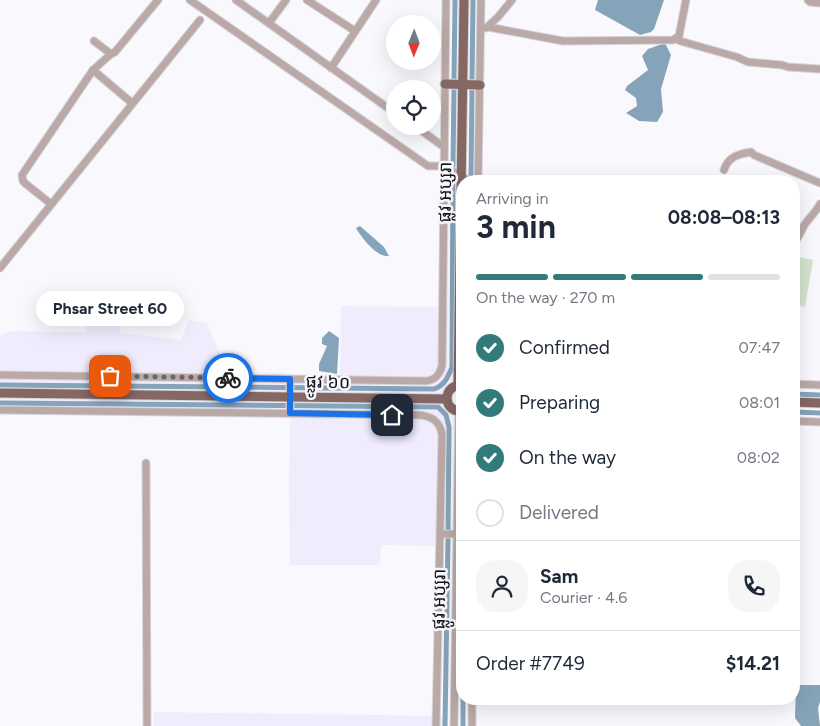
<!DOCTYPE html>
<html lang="en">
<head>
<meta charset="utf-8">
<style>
	body { margin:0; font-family:Figtree,"Noto Sans Khmer",sans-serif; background:#f6f6f7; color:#1f2937; height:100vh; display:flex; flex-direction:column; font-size:19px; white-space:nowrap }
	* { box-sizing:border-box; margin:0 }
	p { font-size:16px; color:#747a83 }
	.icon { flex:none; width:28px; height:28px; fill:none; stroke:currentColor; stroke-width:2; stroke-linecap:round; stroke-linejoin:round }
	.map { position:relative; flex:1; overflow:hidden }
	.drawer { position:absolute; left:456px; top:175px; width:344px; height:530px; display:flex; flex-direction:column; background:#fff; border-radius:20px; box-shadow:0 5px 20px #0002 }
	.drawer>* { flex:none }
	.needle { width:32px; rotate:181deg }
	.buttons { position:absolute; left:386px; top:15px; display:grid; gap:10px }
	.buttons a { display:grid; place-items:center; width:55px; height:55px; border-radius:50%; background:#fff; box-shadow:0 5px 20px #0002; font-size:25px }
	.pin { position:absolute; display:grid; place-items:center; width:42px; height:42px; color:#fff; margin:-21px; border-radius:10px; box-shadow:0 2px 8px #0006 }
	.courier { position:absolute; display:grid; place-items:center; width:50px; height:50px; margin:-25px; border:4px solid #1a73e8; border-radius:50%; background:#fff; color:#222; box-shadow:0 1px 6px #0007 }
	.bubble { position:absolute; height:35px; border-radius:18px; background:#fff; box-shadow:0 5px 20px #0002; font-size:16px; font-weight:700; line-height:35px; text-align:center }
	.head em { font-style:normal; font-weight:700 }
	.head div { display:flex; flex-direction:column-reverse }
	.head { display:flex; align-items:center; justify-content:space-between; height:85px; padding:0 20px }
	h1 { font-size:32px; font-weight:700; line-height:38px }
	.bar { display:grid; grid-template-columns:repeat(4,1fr); gap:8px 5px; align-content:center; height:60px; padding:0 20px }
	.bar i { height:6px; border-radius:4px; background:#e0e1e3 }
	.bar .active { background:#327b7a }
	.bar p { grid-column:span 4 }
	.line { display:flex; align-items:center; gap:12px; padding:0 20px; border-top:1px solid #e0e1e3 }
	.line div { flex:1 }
	.round { display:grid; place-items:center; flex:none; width:52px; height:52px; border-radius:20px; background:#f6f6f7 }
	ol { padding:0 20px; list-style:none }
	li { display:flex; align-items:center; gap:15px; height:55px }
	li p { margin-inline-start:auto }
	li .icon { padding:5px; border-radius:50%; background:#327b7a; color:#fff; stroke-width:4 }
	li:last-child { color:#747a83 }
	li i { width:28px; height:28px; border:2px solid #e0e1e3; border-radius:50% }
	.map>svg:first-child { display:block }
	.commercial { fill:#f0ecfe }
	.green { fill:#d4e4cf }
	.water { fill:#86a4b9 }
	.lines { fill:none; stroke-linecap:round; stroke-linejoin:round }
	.canal { stroke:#86a4b9; stroke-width:5 }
	.minor-casing { stroke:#d5d5d9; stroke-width:9 }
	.major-casing { stroke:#d5d5d9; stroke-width:11 }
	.minor { stroke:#baa9a7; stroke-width:7 }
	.major { stroke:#856764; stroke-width:9 }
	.done { stroke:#65656a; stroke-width:5; stroke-dasharray:0 9 }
	.route { stroke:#1a73e8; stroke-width:6 }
	.labels { text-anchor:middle; stroke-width:5; stroke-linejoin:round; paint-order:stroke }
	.street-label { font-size:18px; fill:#16151b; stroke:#f9f9fd }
</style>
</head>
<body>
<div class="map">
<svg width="820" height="726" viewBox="0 0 820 726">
	<rect width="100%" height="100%" fill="#f9f9fd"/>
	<!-- commercial -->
	<g class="commercial">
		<path d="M 118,294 L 120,333 L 181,340 L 189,320 L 207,323 L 228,372 L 286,373 L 285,412 L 0,408 L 0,335 L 12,331 L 85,332 L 92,296 Z"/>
		<path d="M 341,306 L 448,307 L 444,546 L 381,545 L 380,565 L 290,565 L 289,482 L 291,378 L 340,378 Z"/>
		<path d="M 154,712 L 445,716 L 445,726 L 154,726 Z"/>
	</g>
	<!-- green -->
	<path class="green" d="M 794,256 L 813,260 L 805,307 L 794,305 Z"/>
	<!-- water -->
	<g class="water">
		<path d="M 598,0 L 664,0 L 654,29 L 651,32 L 640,35 L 595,10 Z"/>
		<path d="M 665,43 L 671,55 L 661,89 L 663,112 L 657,122 L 639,121 L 626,113 L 637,106 L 636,98 L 625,90 L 627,86 L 648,70 L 642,56 L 648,49 Z"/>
		<path d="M 360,226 L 384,247 L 389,256 C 377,258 361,237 356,228 Z"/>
		<path d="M 329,331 L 339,338 L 337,374 L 319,371 L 319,364 L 327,346 L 322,344 L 322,338 Z"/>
		<path d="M 796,685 L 820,685 L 820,702 L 818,708 L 820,726 L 801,726 L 795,718 Z"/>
	</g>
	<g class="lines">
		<!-- canal -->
		<g class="canal">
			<path d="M 454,80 L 455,0"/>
			<path d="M 472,81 L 473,0"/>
			<path d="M 453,166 L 454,89"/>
			<path d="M 471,177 L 472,89"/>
			<path d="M 0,385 L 434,389 C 445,385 448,377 452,367 L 453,176"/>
			<path d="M 794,394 L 820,395"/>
			<path d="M 0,403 L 438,407 L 446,415 L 449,427 L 448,530"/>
			<path d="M 794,412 L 820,413"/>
			<path d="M 445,726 L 448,538"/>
			<path d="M 463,726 L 463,699"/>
		</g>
		<!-- minor casing -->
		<g class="minor-casing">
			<g id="minor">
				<path d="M 190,0 L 428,166 L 444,166 L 470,181"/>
				<path d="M 236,0 L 395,113"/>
				<path d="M 307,0 L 355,31"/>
				<path d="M 808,0 L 810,2 L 820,3"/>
				<path d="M 269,23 L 286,0"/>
				<path d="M 488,27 L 563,41 L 673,40 L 679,36 L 686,0"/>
				<path d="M 486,28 L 498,17 L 512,0"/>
				<path d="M 677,39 L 680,41 L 737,57 L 748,62 L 782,65 L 788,67 L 820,69"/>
				<path d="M 94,41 L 111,54 L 115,52 L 158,0"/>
				<path d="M 331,68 L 376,0"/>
				<path d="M 93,70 L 132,103"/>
				<path d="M 415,126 L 444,147"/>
				<path d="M 724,170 C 728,157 738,154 751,152 L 754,155 L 820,183"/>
				<path d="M 478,181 L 481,0"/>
				<path d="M 51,204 L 26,184 L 23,181 L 22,175 L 93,70 L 111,54"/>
				<path d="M 794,243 C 799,237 801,231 805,224 C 810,217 816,212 820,204"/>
				<path d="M 0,268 L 200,20"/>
				<path d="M 0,375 L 426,381 C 436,380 440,374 442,365 L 446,0"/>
				<path d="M 794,384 L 820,385"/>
				<path d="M 0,410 L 420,415 C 433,417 439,421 442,434 L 436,726"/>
				<path d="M 290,413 L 290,379"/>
				<path d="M 794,421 L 820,422"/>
				<path d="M 146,463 L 147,726"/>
				<path d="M 441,534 L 462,534"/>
				<path d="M 454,726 L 459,411"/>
				<path d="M 472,726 L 472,699"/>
			</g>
		</g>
		<!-- major casing -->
		<g class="major-casing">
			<g id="major">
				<path d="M 445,84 L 480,85"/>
				<path d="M 458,385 L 464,0"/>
				<path d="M 462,386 C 442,383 442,413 462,411"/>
				<path d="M 0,393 L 446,399"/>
				<path d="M 794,402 L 820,403"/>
			</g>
		</g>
		<!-- minor -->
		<use href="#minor" class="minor"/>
		<!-- major -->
		<use href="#major" class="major"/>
	</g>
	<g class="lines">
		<!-- done -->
		<path class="done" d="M 110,376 L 228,378"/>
		<!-- route -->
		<path class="route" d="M 228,378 L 290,379 L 290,413 L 392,415"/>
	</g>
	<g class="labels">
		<!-- street labels -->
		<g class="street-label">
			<text transform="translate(445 192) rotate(-89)" y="6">ផ្លូវ អប្សរា</text>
			<text transform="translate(328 382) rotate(1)" y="6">ផ្លូវ ៦០</text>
			<text transform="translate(439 599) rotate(-89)" y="6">ផ្លូវ អប្សរា</text>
		</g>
	</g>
</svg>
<div class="buttons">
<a><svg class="needle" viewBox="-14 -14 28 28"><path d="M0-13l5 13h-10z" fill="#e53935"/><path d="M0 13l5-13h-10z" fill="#747a83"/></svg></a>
<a><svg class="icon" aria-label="locate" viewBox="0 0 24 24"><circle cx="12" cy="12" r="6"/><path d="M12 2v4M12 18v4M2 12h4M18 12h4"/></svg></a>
</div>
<div class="pin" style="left:110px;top:376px;background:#ea580c"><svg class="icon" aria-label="bag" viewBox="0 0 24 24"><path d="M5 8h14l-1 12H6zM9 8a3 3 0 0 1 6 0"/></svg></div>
<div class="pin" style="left:392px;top:415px;background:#1f2937"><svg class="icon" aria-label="home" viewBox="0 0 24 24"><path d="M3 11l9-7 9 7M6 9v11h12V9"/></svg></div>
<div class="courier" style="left:228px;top:378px"><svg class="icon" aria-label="bike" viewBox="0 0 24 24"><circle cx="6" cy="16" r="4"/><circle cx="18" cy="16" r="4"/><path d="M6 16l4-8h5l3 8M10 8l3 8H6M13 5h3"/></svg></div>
<div class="bubble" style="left:36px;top:291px;width:148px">Phsar Street 60</div>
<section class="drawer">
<div class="head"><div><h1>3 min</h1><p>Arriving in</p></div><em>08:08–08:13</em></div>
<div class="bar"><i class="active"></i><i class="active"></i><i class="active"></i><i></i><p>On the way · 270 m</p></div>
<ol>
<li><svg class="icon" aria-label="check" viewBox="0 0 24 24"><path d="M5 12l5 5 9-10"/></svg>Confirmed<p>07:47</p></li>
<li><svg class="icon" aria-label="check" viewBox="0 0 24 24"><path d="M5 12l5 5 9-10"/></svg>Preparing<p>08:01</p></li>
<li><svg class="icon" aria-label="check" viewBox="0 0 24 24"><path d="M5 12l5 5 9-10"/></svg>On the way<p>08:02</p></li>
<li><i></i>Delivered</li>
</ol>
<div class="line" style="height:90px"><a class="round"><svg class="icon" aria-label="person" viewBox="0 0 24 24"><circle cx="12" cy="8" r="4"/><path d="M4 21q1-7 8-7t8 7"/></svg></a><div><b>Sam</b><p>Courier · 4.6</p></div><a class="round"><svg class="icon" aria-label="phone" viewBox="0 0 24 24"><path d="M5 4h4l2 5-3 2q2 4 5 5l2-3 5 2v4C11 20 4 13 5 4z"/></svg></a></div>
<div class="line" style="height:65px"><div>Order #7749</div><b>$14.21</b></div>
</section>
</div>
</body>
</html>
